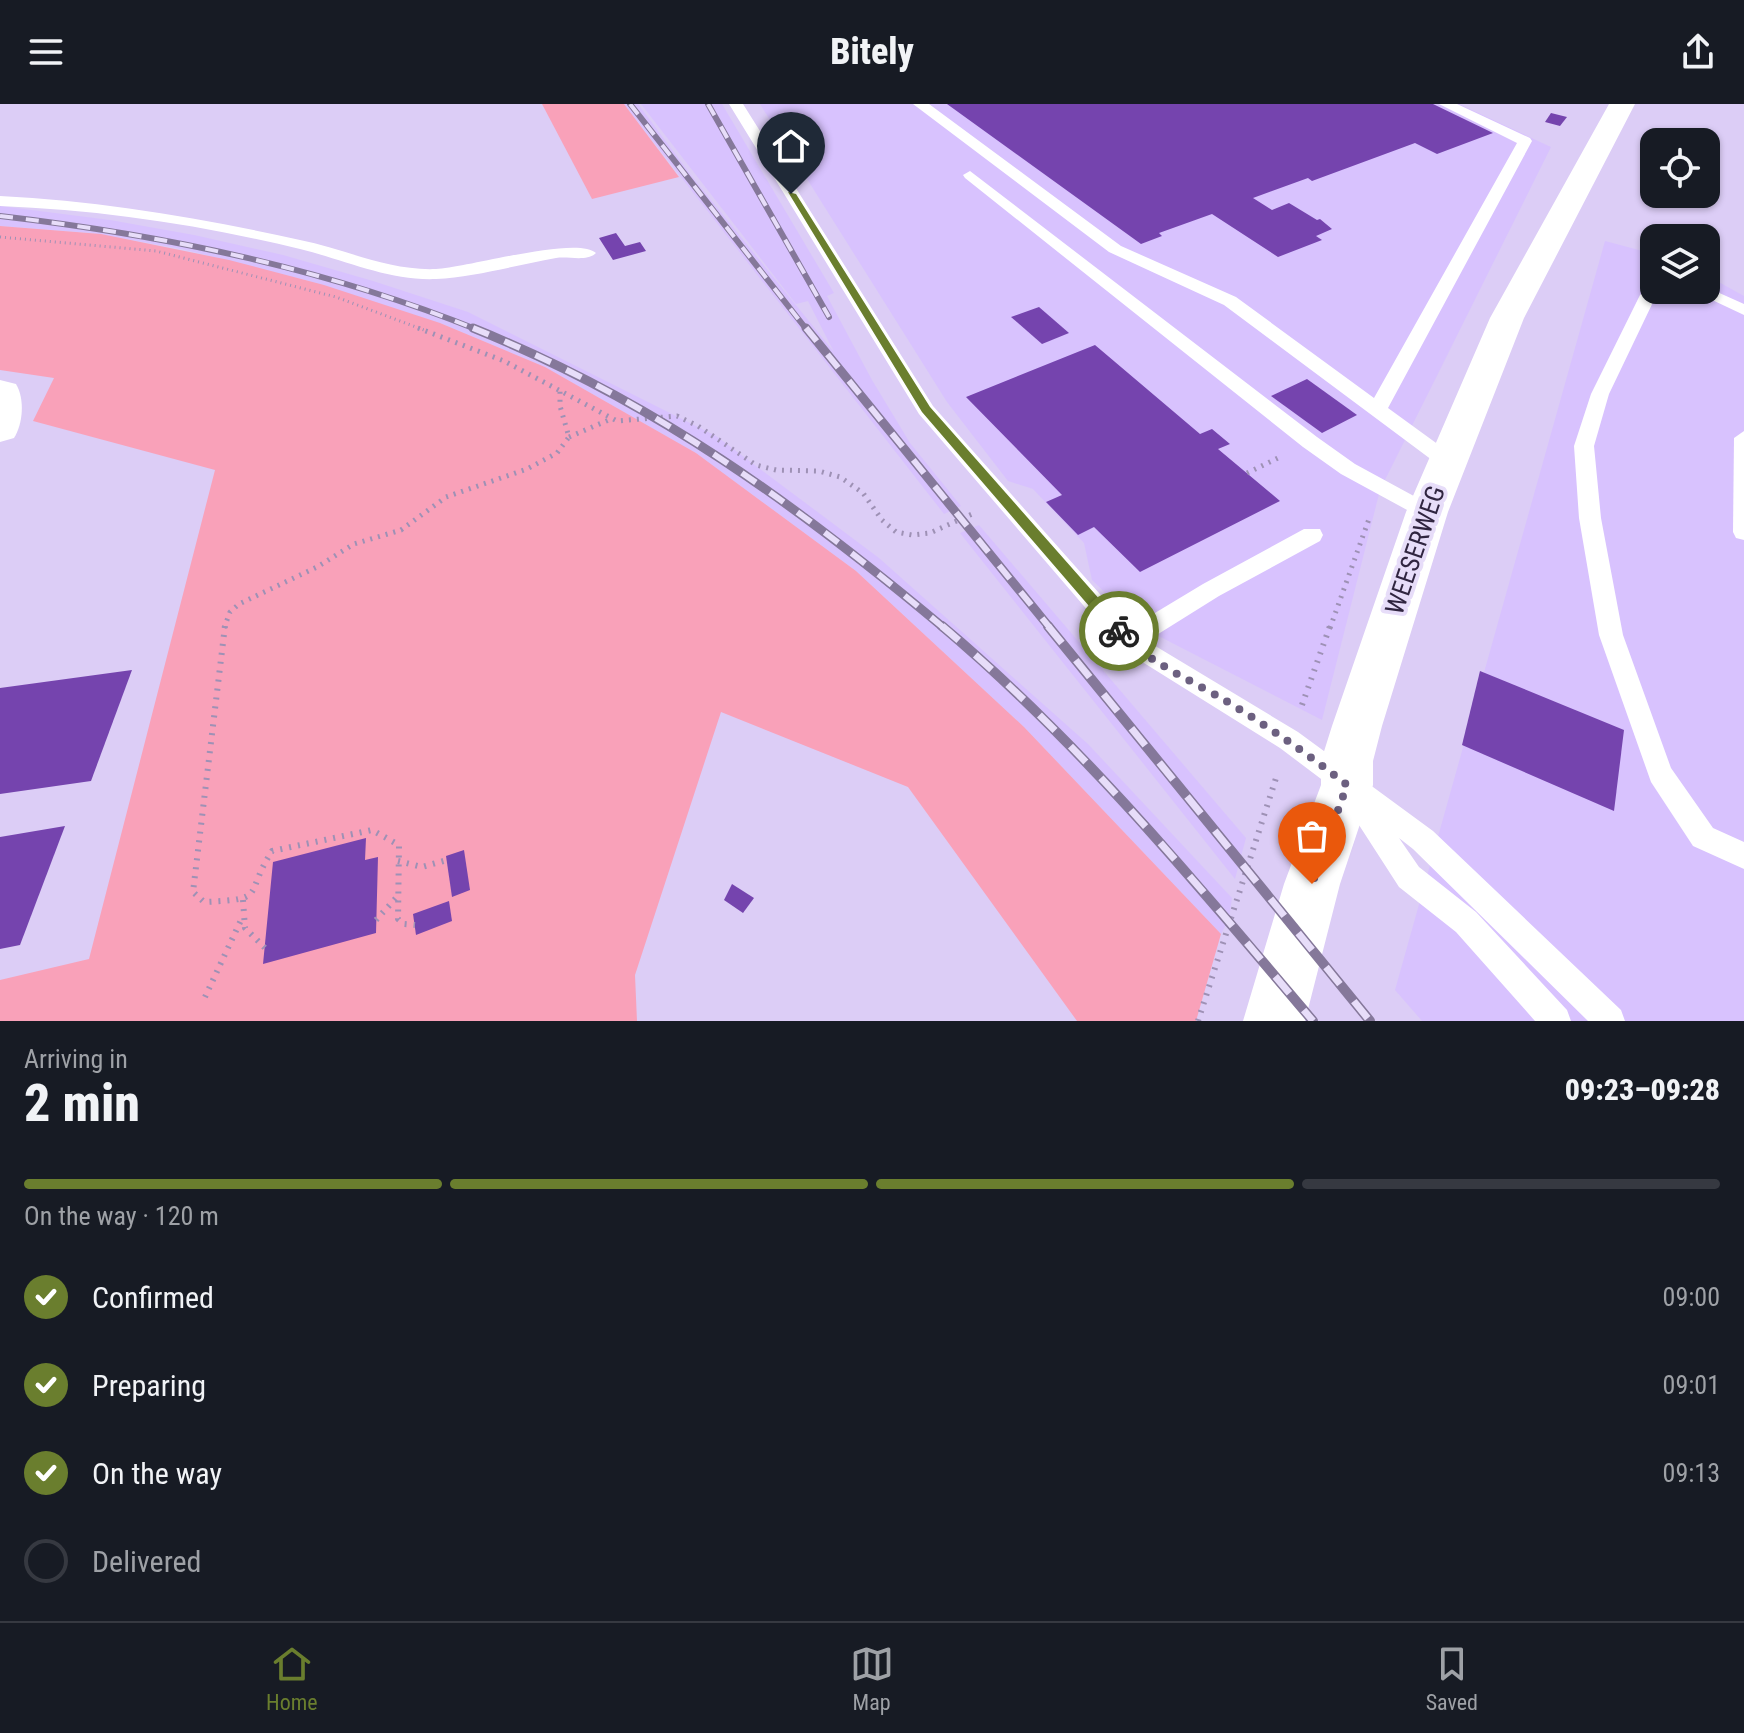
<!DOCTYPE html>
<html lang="en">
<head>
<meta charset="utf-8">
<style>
	body { margin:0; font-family:"Roboto Condensed",sans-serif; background:#242831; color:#f1f3f6; height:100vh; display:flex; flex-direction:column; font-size:30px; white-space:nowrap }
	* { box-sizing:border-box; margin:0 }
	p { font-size:26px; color:#9ea1a6 }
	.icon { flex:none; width:44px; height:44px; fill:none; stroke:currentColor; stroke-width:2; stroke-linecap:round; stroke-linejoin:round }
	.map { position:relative; height:917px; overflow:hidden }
	.details { display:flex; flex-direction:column; background:#171b24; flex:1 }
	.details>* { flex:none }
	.controls { position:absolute; left:1640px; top:24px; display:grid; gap:16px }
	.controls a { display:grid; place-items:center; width:80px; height:80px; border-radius:16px; background:#171b24; box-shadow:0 2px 6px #0004; font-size:40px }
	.pin { position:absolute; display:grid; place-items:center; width:68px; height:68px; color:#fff; margin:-82px -34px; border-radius:50% 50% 50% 0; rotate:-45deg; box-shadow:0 0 8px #0007 }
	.pin .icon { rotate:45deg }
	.courier { position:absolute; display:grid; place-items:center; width:80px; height:80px; margin:-40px; border:6px solid #6a7e2e; border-radius:50%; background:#fff; color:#222; box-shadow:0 2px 10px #0007 }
	.head em { font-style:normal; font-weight:800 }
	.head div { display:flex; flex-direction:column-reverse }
	.head { display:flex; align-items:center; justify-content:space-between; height:136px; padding:0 24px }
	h1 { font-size:52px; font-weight:800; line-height:60px }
	.bar { display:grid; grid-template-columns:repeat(4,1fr); gap:12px 8px; align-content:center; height:96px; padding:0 24px }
	.bar i { height:10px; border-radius:6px; background:#363941 }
	.bar .current { background:#6a7e2e }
	.bar p { grid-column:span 4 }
	ol { padding:0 24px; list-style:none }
	li { display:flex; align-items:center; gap:24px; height:88px }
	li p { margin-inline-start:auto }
	li .icon { padding:8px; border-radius:50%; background:#6a7e2e; color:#fff; stroke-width:4 }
	li:last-child { color:#9ea1a6 }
	li i { width:44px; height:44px; border:4px solid #363941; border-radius:50% }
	header { display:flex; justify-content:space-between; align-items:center; height:104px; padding:0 24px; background:#171b24; font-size:36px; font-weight:800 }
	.menu { display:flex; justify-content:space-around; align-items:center; height:112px; border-top:2px solid #363941; background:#171b24; font-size:22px; color:#9ea1a6 }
	.menu a { display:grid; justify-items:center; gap:4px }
	.menu .current { color:#6a7e2e }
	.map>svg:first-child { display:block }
	.built { fill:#d8c2fe }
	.green { fill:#f9a1b9 }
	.building { fill:#7544ae }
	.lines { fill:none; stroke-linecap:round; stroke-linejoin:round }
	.path-far2 { stroke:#9e91b5; stroke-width:3; stroke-dasharray:1 4; stroke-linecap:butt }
	.path-far1 { stroke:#9e91b5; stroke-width:5; stroke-dasharray:2 6; stroke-linecap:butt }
	.path { stroke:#9e91b5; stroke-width:6; stroke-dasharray:2 7; stroke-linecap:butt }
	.lane { fill:#fff; fill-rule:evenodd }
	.street { fill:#fff; fill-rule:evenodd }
	.rail-far2-casing { stroke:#85789a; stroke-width:6 }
	.rail-far1-casing { stroke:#85789a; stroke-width:9 }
	.rail-casing { stroke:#85789a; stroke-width:10 }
	.rail-far2 { stroke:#e7ddf9; stroke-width:4; stroke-dasharray:13; stroke-linecap:butt }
	.rail-far1 { stroke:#e7ddf9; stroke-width:6; stroke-dasharray:17; stroke-linecap:butt }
	.rail { stroke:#e7ddf9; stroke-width:7; stroke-dasharray:22; stroke-linecap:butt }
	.route { fill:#6a7e2e }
	.done { stroke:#6c6080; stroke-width:8; stroke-dasharray:0 14.4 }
	.labels { text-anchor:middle; stroke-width:8; stroke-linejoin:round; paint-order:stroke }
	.street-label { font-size:26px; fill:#302540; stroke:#e7ddf9 }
</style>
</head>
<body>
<header><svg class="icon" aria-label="menu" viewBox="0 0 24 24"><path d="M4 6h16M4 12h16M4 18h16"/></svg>Bitely<svg class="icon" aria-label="share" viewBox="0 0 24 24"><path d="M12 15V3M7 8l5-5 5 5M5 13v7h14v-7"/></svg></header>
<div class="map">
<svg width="1744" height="917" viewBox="0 0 1744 917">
	<rect width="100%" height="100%" fill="#dccdf6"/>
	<!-- built -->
	<g class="built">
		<path d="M 624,0 L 638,0 L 693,74 L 834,248 L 808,197 L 796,200 L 641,0 L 722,0 L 834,189 L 827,192 L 872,276 L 910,339 L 961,402 L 944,410 Z"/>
		<path d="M 760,0 L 1459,0 L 1551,43 L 1380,386 L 1322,616 L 1139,522 L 1092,476 L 1084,439 L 1033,385 L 1008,377 L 947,298 Z"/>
		<path d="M 0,102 L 110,116 L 194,131 L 283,151 L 373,177 L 468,208 L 716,332 L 879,454 L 1088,640 L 1232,794 L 1229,815 L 1221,830 L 1024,623 L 856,467 L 696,349 L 545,263 L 445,221 L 309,177 L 182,145 L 93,129 L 0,122 Z"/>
		<path d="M 1605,137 L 1654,150 L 1654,186 L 1706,186 L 1706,171 L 1744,192 L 1744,917 L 1422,917 L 1395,886 Z"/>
		<path d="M 979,421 L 1246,734 L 1235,775 L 960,429 Z"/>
	</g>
	<!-- green -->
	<g class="green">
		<path d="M 542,0 L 624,0 L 679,73 L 592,95 Z"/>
		<path d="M 0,122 L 101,130 L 229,156 L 324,181 L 440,219 L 545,263 L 696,349 L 856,467 L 1024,623 L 1221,830 L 1196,917 L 1077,917 L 908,683 L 721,608 L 635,871 L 637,917 L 0,917 L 0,876 L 89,855 L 215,366 L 33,317 L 54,274 L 0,266 Z"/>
	</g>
	<!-- building -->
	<g class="building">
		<path d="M 947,0 L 1433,0 L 1493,29 L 1437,50 L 1415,39 L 1312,77 L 1308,74 L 1253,94 L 1272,106 L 1289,99 L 1317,116 L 1320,115 L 1332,125 L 1316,132 L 1322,136 L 1278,153 L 1212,110 L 1159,129 L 1162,132 L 1141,140 Z"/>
		<path d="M 1551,9 L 1567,13 L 1560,22 L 1545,18 Z"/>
		<path d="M 616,129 L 625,142 L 640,138 L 646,147 L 613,156 L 599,134 Z"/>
		<path d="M 1039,203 L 1069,229 L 1042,240 L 1011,213 Z"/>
		<path d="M 1095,241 L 1200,330 L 1212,325 L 1230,340 L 1218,345 L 1280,397 L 1140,468 L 1094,423 L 1078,431 L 1046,398 L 1062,391 L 966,293 Z"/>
		<path d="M 1307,275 L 1357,311 L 1322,329 L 1271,292 Z"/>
		<path d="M 132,566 L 91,677 L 0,690 L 0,584 Z"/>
		<path d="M 1480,567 L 1624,626 L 1614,707 L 1462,641 Z"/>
		<path d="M 65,722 L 20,841 L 0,845 L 0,733 Z"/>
		<path d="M 366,734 L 365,756 L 378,753 L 376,829 L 263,860 L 273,758 Z"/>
		<path d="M 464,746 L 470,786 L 452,793 L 446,752 Z"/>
		<path d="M 732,780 L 754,794 L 743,809 L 724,796 Z"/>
		<path d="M 449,797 L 452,817 L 416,831 L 413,810 Z"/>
	</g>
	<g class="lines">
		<!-- path-far2 -->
		<path class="path-far2" d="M 0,133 L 156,147 L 336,193 L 424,226"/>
		<!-- path-far1 -->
		<g class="path-far1">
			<path d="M 418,224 L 504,257 L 617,317 L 677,312 L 698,322 L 756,361 L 776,366 L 819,367 L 840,373 L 863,389 L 882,416 L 896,428 L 912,431 L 930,429 L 972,410"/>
			<path d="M 569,333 L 611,315"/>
			<path d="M 1247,369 L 1278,354"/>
			<path d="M 224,524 L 230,508 L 239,500 L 317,463 L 354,440 L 401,426 L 446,393 L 527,365 L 557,349 L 569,333 L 560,302 L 560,286"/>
			<path d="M 1330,524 L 1369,415"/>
		</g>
		<!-- path -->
		<g class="path">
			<path d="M 225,522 L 193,788 L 204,798 C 269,795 243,792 272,747 L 372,726 L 399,741 L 398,815 L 404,820 L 415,821"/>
			<path d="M 1302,601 L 1330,522"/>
			<path d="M 398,757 L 422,763 L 447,756"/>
			<path d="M 243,796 L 245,824 L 265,844"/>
			<path d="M 376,816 L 396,794"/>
			<path d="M 205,893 L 242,814"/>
			<path d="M 1198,917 L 1277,671"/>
		</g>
		<!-- lane -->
		<g class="lane">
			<path d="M 729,0 L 743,0 L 933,302 L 1130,524 L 1203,480 L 1304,425 L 1320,425 L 1323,431 L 1320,437 L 1219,492 L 1147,537 L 1298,628 L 1433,727 L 1621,906 L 1625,917 L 1588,917 L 1413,745 L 1399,734 L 1419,763 L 1476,808 L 1567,906 L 1571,917 L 1535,917 L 1456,828 L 1399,783 L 1348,704 L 1345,693 L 1280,644 L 1120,544 L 919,310 Z"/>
			<path d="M 913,0 L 929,0 L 1121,142 L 1236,193 L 1374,294 L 1517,39 L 1439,0 L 1457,0 L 1530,34 L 1532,37 L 1388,304 L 1454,352 L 1457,357 L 1454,362 L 1440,362 L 1224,201 L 1109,148 Z"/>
			<path d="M 970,67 L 1317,333 L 1355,360 L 1434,403 L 1438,408 L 1434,413 L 1420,413 L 1341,370 L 1303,343 L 965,74 L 963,71 Z"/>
			<path d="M 0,92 C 102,97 201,114 300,136 C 345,145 389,167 436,165 C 467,164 577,131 596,149 C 587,158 569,152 556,154 C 517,161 475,173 436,175 C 389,177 345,156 300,145 C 202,121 101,106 0,102 Z"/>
			<path d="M 1654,181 L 1654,186 L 1663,186 L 1655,194 L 1609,290 L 1594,342 L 1601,414 L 1623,531 L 1671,664 L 1713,724 L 1744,738 L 1744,765 L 1693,742 L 1651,678 L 1599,531 L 1579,414 L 1574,342 L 1591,290 L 1640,191 Z"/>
			<path d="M 1706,183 L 1744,200 L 1744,211 L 1691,186 L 1706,186 Z"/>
			<path d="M 1744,327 L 1744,436 L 1736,434 L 1733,428 L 1734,334 Z"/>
		</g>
		<!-- street -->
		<g class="street">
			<path d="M 1609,0 L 1635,0 L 1524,214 L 1448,408 L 1382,622 L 1373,657 L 1373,681 L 1340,780 L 1305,917 L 1243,917 L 1284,780 L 1321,681 L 1321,657 L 1332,622 L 1406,408 L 1490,214 Z"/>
			<path d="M 0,276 L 16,280 C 25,295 23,320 14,334 L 0,338 Z"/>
		</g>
		<!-- rail-far2 casing -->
		<g class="rail-far2-casing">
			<g id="rail-far2">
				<path d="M 630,0 L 807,226"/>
				<path d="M 708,0 L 829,213"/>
				<path d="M 0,112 C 164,131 324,164 478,226"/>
			</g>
		</g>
		<!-- rail-far1 casing -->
		<g class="rail-far1-casing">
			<g id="rail-far1">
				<path d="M 473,224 C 654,297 796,400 944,524"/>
				<path d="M 806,224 L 1050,524"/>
			</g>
		</g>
		<!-- rail casing -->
		<g class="rail-casing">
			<g id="rail">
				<path d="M 942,522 C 1080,638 1197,780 1313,917"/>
				<path d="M 1048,522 L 1370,917"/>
			</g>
		</g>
		<!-- rail-far2 -->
		<use href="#rail-far2" class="rail-far2"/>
		<!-- rail-far1 -->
		<use href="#rail-far1" class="rail-far1"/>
		<!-- rail -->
		<use href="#rail" class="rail"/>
	</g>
	<!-- route -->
	<path class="route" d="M 788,88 L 796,90 L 930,303 L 1124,523 L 1124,531 L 1114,531 L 922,308 Z"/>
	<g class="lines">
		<!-- done -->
		<path class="done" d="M 1119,527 C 1147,558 1191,576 1226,597 C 1269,623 1308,650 1347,681 L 1312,780"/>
	</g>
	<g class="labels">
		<!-- street labels -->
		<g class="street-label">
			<text transform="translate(1415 446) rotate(-71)" y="9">WEESERWEG</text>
		</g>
	</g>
</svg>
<div class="controls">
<a><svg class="icon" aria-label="locate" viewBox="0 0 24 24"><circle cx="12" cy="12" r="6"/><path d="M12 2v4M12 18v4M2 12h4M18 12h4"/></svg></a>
<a><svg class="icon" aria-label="layers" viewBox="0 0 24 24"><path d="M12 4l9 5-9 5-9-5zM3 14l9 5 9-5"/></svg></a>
</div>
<div class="pin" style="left:1312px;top:780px;background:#ea580c"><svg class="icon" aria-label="bag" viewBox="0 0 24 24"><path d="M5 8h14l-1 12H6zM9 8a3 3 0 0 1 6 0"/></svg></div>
<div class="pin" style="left:791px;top:90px;background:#1f2937"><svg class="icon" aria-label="home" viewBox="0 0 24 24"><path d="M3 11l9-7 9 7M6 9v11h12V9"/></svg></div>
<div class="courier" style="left:1119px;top:527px"><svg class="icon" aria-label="bike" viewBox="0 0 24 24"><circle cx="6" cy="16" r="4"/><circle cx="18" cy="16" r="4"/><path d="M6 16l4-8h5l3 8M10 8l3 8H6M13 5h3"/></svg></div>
</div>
<section class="details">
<div class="head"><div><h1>2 min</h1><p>Arriving in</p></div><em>09:23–09:28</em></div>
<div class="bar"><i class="current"></i><i class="current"></i><i class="current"></i><i></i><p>On the way · 120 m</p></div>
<ol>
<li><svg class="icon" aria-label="check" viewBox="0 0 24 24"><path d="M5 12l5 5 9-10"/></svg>Confirmed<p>09:00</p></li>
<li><svg class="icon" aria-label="check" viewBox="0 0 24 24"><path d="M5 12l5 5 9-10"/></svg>Preparing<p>09:01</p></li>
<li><svg class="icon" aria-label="check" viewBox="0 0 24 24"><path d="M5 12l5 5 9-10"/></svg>On the way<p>09:13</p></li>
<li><i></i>Delivered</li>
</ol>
</section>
<nav class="menu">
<a class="current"><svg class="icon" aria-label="home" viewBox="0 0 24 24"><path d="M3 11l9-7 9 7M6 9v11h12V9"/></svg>Home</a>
<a><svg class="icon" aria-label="map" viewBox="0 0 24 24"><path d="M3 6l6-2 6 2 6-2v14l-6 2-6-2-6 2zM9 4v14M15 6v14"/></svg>Map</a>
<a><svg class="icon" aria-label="saved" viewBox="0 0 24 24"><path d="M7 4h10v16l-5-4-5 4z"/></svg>Saved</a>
</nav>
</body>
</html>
